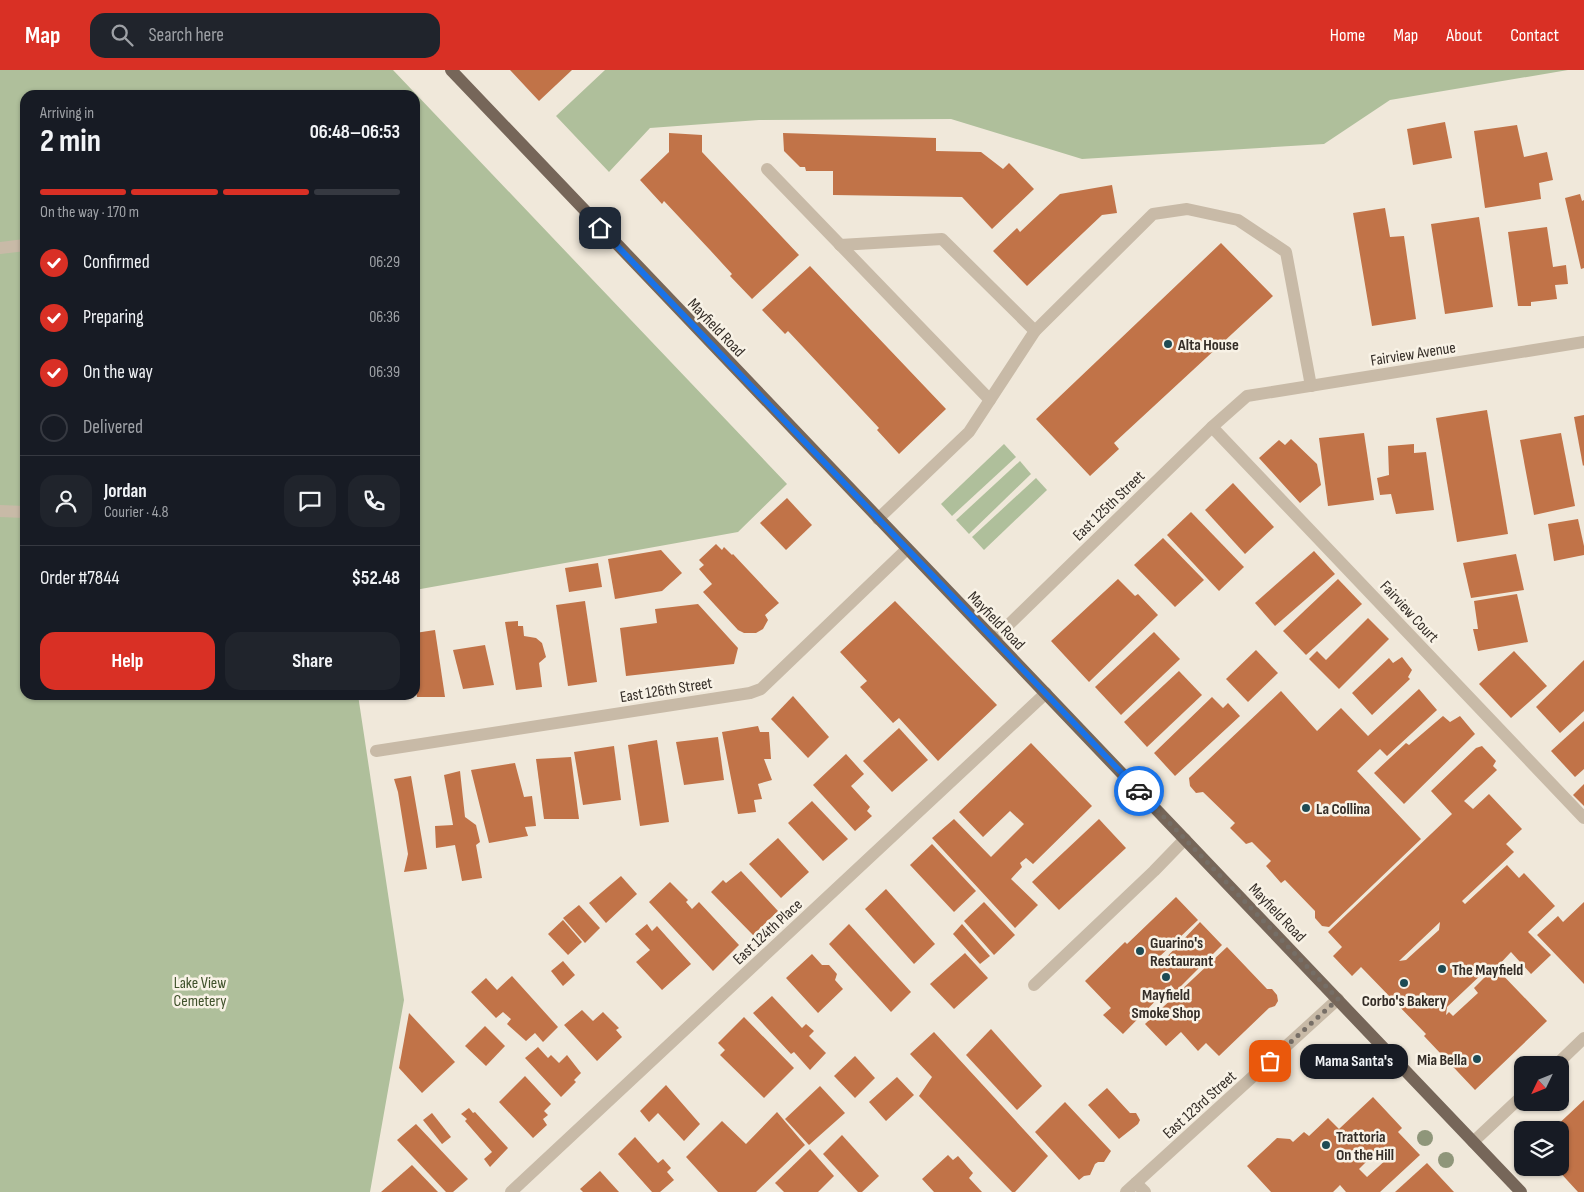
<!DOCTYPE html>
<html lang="en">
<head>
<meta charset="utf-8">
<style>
	body { margin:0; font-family:"Sofia Sans Condensed",sans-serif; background:#20242c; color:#f1f3f6; height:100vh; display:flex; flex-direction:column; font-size:19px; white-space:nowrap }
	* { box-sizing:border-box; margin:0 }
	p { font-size:16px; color:#9ea1a6 }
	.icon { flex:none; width:28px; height:28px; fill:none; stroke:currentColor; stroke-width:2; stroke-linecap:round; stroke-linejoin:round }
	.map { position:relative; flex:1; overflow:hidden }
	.details { position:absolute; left:20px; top:20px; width:400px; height:610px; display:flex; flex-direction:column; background:#171b24; border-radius:15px; box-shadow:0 1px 4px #0004 }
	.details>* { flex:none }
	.needle { width:32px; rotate:227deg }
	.fabs { position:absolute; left:1514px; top:986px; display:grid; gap:10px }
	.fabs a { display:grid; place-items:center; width:55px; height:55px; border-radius:10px; background:#171b24; box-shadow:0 1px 4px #0004; font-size:25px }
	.pin { position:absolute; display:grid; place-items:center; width:42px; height:42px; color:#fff; margin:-21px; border-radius:10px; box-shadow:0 2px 8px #0006 }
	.courier { position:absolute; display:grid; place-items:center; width:50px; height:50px; margin:-25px; border:4px solid #1a73e8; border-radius:50%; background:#fff; color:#222; box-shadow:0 1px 6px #0007 }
	.bubble { position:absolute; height:35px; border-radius:15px; background:#171b24; box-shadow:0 1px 4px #0004; font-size:16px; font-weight:700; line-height:35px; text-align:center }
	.headline em { font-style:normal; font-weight:700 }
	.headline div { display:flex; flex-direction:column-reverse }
	.headline { display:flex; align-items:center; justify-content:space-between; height:85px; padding:0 20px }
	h1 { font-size:32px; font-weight:700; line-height:38px }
	.bar { display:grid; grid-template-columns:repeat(4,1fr); gap:8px 5px; align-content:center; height:60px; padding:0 20px }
	.bar i { height:6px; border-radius:4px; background:#363941 }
	.bar .current { background:#d93025 }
	.bar p { grid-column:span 4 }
	.line { display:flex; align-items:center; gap:12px; padding:0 20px; border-top:1px solid #363941 }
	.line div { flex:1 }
	.round { display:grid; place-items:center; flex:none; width:52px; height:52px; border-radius:15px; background:#20242c }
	ol { padding:0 20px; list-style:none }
	li { display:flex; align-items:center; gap:15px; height:55px }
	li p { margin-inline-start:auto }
	li .icon { padding:5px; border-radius:50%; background:#d93025; color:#fff; stroke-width:4 }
	li:last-child { color:#9ea1a6 }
	li i { width:28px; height:28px; border:2px solid #363941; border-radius:50% }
	.primary-button { display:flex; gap:10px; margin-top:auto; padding:10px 20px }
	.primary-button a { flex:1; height:58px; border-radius:15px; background:#d93025; color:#fff; font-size:20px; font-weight:700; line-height:58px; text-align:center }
	.primary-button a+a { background:#20242c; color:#f1f3f6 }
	header { display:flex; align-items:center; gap:30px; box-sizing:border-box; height:70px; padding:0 25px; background:#d93025; color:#fff }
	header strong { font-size:24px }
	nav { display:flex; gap:28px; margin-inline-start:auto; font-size:18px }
	.search { width:350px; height:45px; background:#20242c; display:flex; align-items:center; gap:12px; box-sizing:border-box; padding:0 18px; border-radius:15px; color:#9ea1a6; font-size:19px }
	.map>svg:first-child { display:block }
	.green { fill:#afbf9b }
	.building { fill:#c17348; fill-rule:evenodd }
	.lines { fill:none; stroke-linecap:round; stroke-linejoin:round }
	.lane { stroke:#c8baa7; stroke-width:12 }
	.street { stroke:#c8baa7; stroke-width:12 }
	.primary { stroke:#766659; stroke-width:12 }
	.tree { fill:#8f967a }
	.done { stroke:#766e66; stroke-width:5; stroke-dasharray:0 9 }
	.route { stroke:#1a73e8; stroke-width:6 }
	.poi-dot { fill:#1e4b54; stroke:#f8f2e6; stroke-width:2 }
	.labels { text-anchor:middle; stroke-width:5; stroke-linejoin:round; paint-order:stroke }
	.street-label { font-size:16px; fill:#342d27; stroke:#f8f2e6 }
	.poi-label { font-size:16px; font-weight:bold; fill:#342d27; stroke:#f8f2e6; text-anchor:start }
	.park-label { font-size:16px; fill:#40522c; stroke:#f8f2e6 }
</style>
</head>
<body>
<header>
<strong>Map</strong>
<div class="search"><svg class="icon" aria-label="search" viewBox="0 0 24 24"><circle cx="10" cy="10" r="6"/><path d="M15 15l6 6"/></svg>Search here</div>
<nav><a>Home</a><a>Map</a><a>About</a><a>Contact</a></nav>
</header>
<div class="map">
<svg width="1584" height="1122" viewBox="0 0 1584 1122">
	<rect width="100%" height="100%" fill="#f0e8da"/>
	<!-- green -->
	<g class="green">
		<path d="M 0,0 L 393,0 L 787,414 L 738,462 L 415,520 L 415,25 L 25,25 L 25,625 L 358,625 L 404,930 L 370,1122 L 0,1122 Z"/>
		<path d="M 605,0 L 1568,0 L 1390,30 L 1324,74 L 1082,89 L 951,49 L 759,50 L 650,58 L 609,102 L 556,46 Z"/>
		<path d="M 1004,374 L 1016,387 L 952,446 L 941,434 Z"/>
		<path d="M 1020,391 L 1031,404 L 969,464 L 956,450 Z"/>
		<path d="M 1036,408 L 1047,420 L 984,480 L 972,467 Z"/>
	</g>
	<!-- building -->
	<g class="building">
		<path d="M 510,0 L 572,0 L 539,31 Z"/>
		<path d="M 1445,52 L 1452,88 L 1413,95 L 1407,59 Z"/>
		<path d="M 1517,55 L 1524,87 L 1547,82 L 1553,110 L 1539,113 L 1541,129 L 1485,138 L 1474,61 Z"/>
		<path d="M 669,63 L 702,65 L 702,82 L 799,185 L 752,229 L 730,206 L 732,204 L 710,180 L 664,131 L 662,134 L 640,110 L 669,82 Z"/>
		<path d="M 783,63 L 936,68 L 936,81 L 981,82 L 1003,99 L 1009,93 L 1034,119 L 992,159 L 962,127 L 833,125 L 833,101 L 806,101 L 805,97 L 800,97 L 784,81 Z"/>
		<path d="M 1112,115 L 1117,143 L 1102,145 L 1027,216 L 993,181 L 1017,158 L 1020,162 L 1060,124 Z"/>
		<path d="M 1580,124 L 1582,131 L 1584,130 L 1584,198 L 1581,199 L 1565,128 Z"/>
		<path d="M 1385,138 L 1390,167 L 1404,166 L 1416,249 L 1372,256 L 1353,143 Z"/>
		<path d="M 1479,147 L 1493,237 L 1445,244 L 1431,154 Z"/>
		<path d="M 1547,157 L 1553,197 L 1566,195 L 1568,214 L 1555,215 L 1557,229 L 1531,232 L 1531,236 L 1518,236 L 1508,162 Z"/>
		<path d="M 1221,173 L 1273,226 L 1114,373 L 1119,379 L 1090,406 L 1036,349 Z"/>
		<path d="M 810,196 L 946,339 L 899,384 L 877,360 L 879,358 L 788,261 L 785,264 L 762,240 Z"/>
		<path d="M 1487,340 L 1508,464 L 1457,472 L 1436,348 Z"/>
		<path d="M 1584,345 L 1584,395 L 1583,396 L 1574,347 Z"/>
		<path d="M 1364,363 L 1374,430 L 1328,436 L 1319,368 Z"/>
		<path d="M 1561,363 L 1575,436 L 1534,445 L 1520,370 Z"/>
		<path d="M 1291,369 L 1317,394 L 1321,415 L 1300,433 L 1259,388 L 1279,370 L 1285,375 Z"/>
		<path d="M 1414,374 L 1414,383 L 1426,382 L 1434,440 L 1396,444 L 1391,424 L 1380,425 L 1377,408 L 1389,405 L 1388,376 Z"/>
		<path d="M 1233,413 L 1274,457 L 1245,484 L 1205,440 Z"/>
		<path d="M 787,428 L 812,455 L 786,480 L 760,453 Z"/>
		<path d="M 1191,442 L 1244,497 L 1219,521 L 1167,465 Z"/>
		<path d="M 1578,449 L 1584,476 L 1584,485 L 1554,491 L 1548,454 Z"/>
		<path d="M 1163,468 L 1204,510 L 1175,537 L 1134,495 Z"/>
		<path d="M 716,474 L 722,480 L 724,477 L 732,485 L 733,484 L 779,533 L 765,545 L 768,550 L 763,559 L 756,563 L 744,563 L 738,560 L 703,522 L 712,514 L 699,499 L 704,495 L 699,490 Z"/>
		<path d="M 661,480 L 682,503 L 662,521 L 615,529 L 608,489 Z"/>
		<path d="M 1314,481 L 1335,504 L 1275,556 L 1255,533 Z"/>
		<path d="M 1516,484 L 1524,520 L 1471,528 L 1463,493 Z"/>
		<path d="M 598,493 L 602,517 L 569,522 L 565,498 Z"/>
		<path d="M 1118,509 L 1135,526 L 1138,524 L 1158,545 L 1089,612 L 1051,571 Z"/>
		<path d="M 1338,509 L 1362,534 L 1306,585 L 1283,561 Z"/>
		<path d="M 1517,524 L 1528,572 L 1478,581 L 1473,559 L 1478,559 L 1474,531 Z"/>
		<path d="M 585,531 L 597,612 L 568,616 L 556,535 Z"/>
		<path d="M 895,531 L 997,635 L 938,691 L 899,648 L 893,653 L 860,617 L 867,611 L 840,582 Z"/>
		<path d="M 698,534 L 738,578 L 734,594 L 626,606 L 620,558 L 657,553 L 655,539 Z"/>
		<path d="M 1368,548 L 1389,569 L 1339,619 L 1309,589 L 1317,581 L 1326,590 Z"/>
		<path d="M 518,551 L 518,556 L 523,556 L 524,566 L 536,568 L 542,573 L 546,587 L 539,593 L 542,617 L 516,620 L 505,552 Z"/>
		<path d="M 435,560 L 445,627 L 417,627 L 415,615 L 415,563 Z"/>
		<path d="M 1154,562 L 1180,589 L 1121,645 L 1095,617 Z"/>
		<path d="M 485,575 L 494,615 L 463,619 L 453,580 Z"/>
		<path d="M 1256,580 L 1278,603 L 1248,632 L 1226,609 Z"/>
		<path d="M 1514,581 L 1547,616 L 1511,648 L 1479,614 Z"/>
		<path d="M 1402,587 L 1412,600 L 1408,607 L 1410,609 L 1372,645 L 1352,623 L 1389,588 L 1393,593 Z"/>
		<path d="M 1584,590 L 1584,641 L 1560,663 L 1536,637 Z"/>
		<path d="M 1179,601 L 1202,625 L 1147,677 L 1124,652 Z"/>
		<path d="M 1419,619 L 1437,640 L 1387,686 L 1380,679 L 1357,701 L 1421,769 L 1329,857 L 1322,856 L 1315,848 L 1315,841 L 1285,810 L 1281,813 L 1266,796 L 1271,791 L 1252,772 L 1246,774 L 1230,758 L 1235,753 L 1203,722 L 1196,723 L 1190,716 L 1189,708 L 1281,621 L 1317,661 L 1341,638 L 1368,666 Z"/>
		<path d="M 793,626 L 829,667 L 808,688 L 771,649 Z"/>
		<path d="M 1212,627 L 1223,638 L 1228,633 L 1240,646 L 1175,706 L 1154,683 Z"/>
		<path d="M 1443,646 L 1450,652 L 1460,646 L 1475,664 L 1404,734 L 1374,703 L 1406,673 L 1409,675 Z"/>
		<path d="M 1584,651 L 1584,699 L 1575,707 L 1551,681 Z"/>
		<path d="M 758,656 L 760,662 L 769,662 L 771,689 L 764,689 L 772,710 L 758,714 L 762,729 L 754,730 L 756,742 L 738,744 L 722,662 Z"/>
		<path d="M 899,658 L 928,690 L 892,722 L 863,691 Z"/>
		<path d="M 718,667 L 724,710 L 684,715 L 676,672 Z"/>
		<path d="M 657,670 L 669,752 L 640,756 L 628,675 Z"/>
		<path d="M 1031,673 L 1092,736 L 1033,794 L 1026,788 L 1020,793 L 1022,797 L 1011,809 L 1038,835 L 1015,858 L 932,768 L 954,749 L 991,787 L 1024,754 L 1010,741 L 983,767 L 959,742 Z"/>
		<path d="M 614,676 L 621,730 L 583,735 L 574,682 Z"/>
		<path d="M 1482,676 L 1496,691 L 1493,696 L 1497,700 L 1464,731 L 1473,739 L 1489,724 L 1522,759 L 1506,774 L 1514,782 L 1462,831 L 1465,834 L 1507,795 L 1519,808 L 1524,803 L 1555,836 L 1528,862 L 1551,885 L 1531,904 L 1511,882 L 1496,898 L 1547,951 L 1475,1020 L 1424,966 L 1426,964 L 1361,897 L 1352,906 L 1333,886 L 1342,877 L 1328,862 L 1452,744 L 1431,721 L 1476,678 ZM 1440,852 L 1439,860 L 1406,890 L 1399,891 ZM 1491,901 L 1474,918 L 1478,923 L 1453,946 L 1449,942 L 1446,945 L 1447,937 L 1484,902 Z"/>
		<path d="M 846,684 L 864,704 L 851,716 L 870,737 L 867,741 L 872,746 L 855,761 L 813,715 Z"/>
		<path d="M 571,687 L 579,749 L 544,749 L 536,689 Z"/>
		<path d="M 515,693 L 524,727 L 532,726 L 536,756 L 525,757 L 528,766 L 489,773 L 471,700 Z"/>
		<path d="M 460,701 L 465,747 L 476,755 L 480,772 L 476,775 L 482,808 L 462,811 L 455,775 L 436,778 L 435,756 L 453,755 L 444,705 Z"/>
		<path d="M 411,706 L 427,799 L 404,802 L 408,784 L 398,722 L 394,709 Z"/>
		<path d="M 1584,714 L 1584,736 L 1573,725 Z"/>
		<path d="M 812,731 L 848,769 L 823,791 L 788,753 Z"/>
		<path d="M 1099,749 L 1126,778 L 1059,840 L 1032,812 Z"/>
		<path d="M 778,768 L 809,802 L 781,828 L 749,794 Z"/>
		<path d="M 932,774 L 976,821 L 954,842 L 910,795 Z"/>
		<path d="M 741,801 L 778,841 L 753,865 L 711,822 L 723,810 L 726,813 Z"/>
		<path d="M 621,806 L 637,824 L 606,853 L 589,833 Z"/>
		<path d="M 670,812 L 688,830 L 686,832 L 692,839 L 699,832 L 739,875 L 713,901 L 649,832 Z"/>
		<path d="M 886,819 L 935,874 L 914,894 L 865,839 Z"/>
		<path d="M 1176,827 L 1198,850 L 1158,888 L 1162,892 L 1200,852 L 1222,875 L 1176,921 L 1171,915 L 1123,964 L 1103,945 L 1111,938 L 1085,911 L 1125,872 L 1127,874 Z"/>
		<path d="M 984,832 L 1015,865 L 994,885 L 964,851 Z"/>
		<path d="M 1584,832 L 1584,914 L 1537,865 L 1558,846 L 1563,852 Z"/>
		<path d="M 579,835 L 600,858 L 585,873 L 563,848 Z"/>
		<path d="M 563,850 L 582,872 L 568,885 L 548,864 Z"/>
		<path d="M 647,854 L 652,861 L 657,856 L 691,894 L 662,920 L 636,892 L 650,880 L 635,864 Z"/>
		<path d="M 849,854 L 911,922 L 891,942 L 829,874 Z"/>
		<path d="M 962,854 L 990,886 L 980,894 L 953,864 Z"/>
		<path d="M 1227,877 L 1267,919 L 1272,919 L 1277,925 L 1278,931 L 1275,936 L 1269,938 L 1219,986 L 1206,973 L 1198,981 L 1181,962 L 1166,976 L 1145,954 Z"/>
		<path d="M 965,883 L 988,908 L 954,939 L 930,914 Z"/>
		<path d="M 812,884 L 822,895 L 829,895 L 837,904 L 835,910 L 843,919 L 818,943 L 786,908 Z"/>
		<path d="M 563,891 L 575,905 L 563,916 L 551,901 Z"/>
		<path d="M 512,906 L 558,957 L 543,972 L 535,963 L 526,971 L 507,954 L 511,949 L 503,942 L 496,948 L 471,922 L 486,908 L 497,920 Z"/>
		<path d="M 772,926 L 802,958 L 806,954 L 814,961 L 809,966 L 826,983 L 810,1000 L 794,982 L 791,984 L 753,943 Z"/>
		<path d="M 582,940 L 593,951 L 603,942 L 619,958 L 616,960 L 622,967 L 597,991 L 564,955 Z"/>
		<path d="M 409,943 L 455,992 L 422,1023 L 399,998 Z"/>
		<path d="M 744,947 L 794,998 L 764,1028 L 720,985 L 725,980 L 718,973 Z"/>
		<path d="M 485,956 L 505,976 L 486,996 L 465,976 Z"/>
		<path d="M 991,959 L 1042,1016 L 1017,1040 L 966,985 Z"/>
		<path d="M 934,962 L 1048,1086 L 1015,1122 L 1012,1122 L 919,1026 L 932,1007 L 910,984 Z"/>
		<path d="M 538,977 L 548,988 L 551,985 L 559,993 L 567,985 L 581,1003 L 574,1010 L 576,1012 L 561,1027 L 525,988 Z"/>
		<path d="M 855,986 L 875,1008 L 855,1028 L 834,1006 Z"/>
		<path d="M 525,1006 L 551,1034 L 544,1041 L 548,1045 L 543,1049 L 547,1055 L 533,1068 L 499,1032 Z"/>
		<path d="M 897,1007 L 914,1025 L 886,1051 L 869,1032 Z"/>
		<path d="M 666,1015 L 700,1054 L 684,1071 L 658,1043 L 649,1052 L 640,1041 Z"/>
		<path d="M 820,1016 L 845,1043 L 809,1075 L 785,1049 Z"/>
		<path d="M 1107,1018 L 1130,1043 L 1136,1043 L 1140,1050 L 1138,1054 L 1119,1069 L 1088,1035 Z"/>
		<path d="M 1373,1027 L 1402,1058 L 1398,1062 L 1420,1085 L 1380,1122 L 1346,1122 L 1340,1115 L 1333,1122 L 1271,1122 L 1247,1096 L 1277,1068 L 1290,1069 L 1293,1072 L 1304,1062 L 1309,1066 L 1328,1048 L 1339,1059 ZM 1379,1079 L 1388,1088 L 1367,1107 L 1359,1099 Z"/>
		<path d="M 1584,1030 L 1584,1122 L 1578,1122 L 1556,1098 L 1560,1098 L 1560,1060 L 1552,1060 Z"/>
		<path d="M 1065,1032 L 1111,1081 L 1104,1092 L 1098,1092 L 1095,1094 L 1090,1105 L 1084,1106 L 1079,1110 L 1035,1062 Z"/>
		<path d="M 469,1038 L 473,1043 L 475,1042 L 508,1078 L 490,1097 L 484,1089 L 492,1082 L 465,1051 L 467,1049 L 461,1044 Z"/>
		<path d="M 777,1042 L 805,1075 L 756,1122 L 718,1122 L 686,1087 L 722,1051 L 746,1074 Z"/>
		<path d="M 432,1043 L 451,1067 L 442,1074 L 423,1050 Z"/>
		<path d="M 416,1054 L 468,1109 L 453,1122 L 446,1122 L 397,1070 Z"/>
		<path d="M 842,1065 L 879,1106 L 862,1122 L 858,1122 L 823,1084 Z"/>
		<path d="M 635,1067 L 658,1093 L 663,1089 L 671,1098 L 667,1102 L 674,1110 L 660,1122 L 652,1122 L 618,1084 Z"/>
		<path d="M 810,1079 L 834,1106 L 818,1122 L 784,1122 L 775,1113 Z"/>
		<path d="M 948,1085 L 953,1090 L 958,1086 L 973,1103 L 969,1108 L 982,1122 L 934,1122 L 922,1109 Z"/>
		<path d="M 1427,1093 L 1454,1122 L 1395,1122 Z"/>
		<path d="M 412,1095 L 438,1122 L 381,1122 Z"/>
		<path d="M 600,1101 L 619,1122 L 583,1122 L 580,1119 Z"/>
	</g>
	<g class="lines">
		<!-- lane -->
		<g class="lane">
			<path d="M 767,99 L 990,330"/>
			<path d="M 840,175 L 942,169 L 1035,261"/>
			<path d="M 0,178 L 25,175"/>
			<path d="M 1212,357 L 1584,748"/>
			<path d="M 0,441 L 25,442"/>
			<path d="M 878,449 L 969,362 L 1035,261 L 1153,144 L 1187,139 L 1238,150 L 1286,182 L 1311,316"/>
			<path d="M 1034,915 L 1154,801 L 1185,769"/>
			<path d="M 1136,1113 L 1145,1122"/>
		</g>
		<!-- street -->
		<g class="street">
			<path d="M 994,569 L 1212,357 L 1247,326 L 1584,272"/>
			<path d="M 376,681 L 750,623 L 761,619 L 907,479"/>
			<path d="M 1556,995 L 1584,968"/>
			<path d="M 1473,1072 L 1522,1026"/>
			<path d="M 511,1122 L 1046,623"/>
			<path d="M 1126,1122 L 1338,929"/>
		</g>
		<!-- primary -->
		<path class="primary" d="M 451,0 C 806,376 1166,746 1521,1122"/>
	</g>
	<!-- trees -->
	<g class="tree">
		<circle cx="1425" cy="1068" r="8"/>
		<circle cx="1446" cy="1090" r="8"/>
	</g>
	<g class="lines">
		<!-- done -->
		<path class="done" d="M 1139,721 L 1338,929 L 1270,991"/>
		<!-- route -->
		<path class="route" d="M 600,158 L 1139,721"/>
	</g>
	<!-- markers -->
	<g class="poi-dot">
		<circle cx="1168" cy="274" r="5"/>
		<circle cx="1306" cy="738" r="5"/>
		<circle cx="1140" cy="881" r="5"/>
		<circle cx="1442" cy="899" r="5"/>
		<circle cx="1166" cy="907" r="5"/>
		<circle cx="1404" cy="913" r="5"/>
		<circle cx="1477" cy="989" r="5"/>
		<circle cx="1326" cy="1075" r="5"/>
	</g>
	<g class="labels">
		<!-- street labels -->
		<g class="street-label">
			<text transform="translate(717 257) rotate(46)" y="6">Mayfield Road</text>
			<text transform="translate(1413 283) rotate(-9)" y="6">Fairview Avenue</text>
			<text transform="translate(1108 435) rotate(-44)" y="6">East 125th Street</text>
			<text transform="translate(1410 541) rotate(47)" y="6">Fairview Court</text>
			<text transform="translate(997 550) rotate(46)" y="6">Mayfield Road</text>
			<text transform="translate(666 619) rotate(-9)" y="6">East 126th Street</text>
			<text transform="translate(1278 842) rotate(46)" y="6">Mayfield Road</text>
			<text transform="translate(767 861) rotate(-43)" y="6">East 124th Place</text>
			<text transform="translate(1199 1034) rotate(-42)" y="6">East 123rd Street</text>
		</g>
		<!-- poi labels -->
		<g class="poi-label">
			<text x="1178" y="280">Alta House</text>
			<text x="1316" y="744">La Collina</text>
			<text x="1150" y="878">Guarino's<tspan x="1150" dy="18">Restaurant</tspan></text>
			<text x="1452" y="905">The Mayfield</text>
			<text x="1166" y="930" text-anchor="middle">Mayfield<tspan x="1166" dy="18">Smoke Shop</tspan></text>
			<text x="1404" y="936" text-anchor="middle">Corbo's Bakery</text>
			<text x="1467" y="995" text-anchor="end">Mia Bella</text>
			<text x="1336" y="1072">Trattoria<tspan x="1336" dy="18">On the Hill</tspan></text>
		</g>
		<!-- park labels -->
		<g class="park-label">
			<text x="200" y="918">Lake View<tspan x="200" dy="18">Cemetery</tspan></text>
		</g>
	</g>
</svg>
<div class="fabs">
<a><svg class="needle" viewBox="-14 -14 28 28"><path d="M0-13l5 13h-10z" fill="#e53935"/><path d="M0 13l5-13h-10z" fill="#9ea1a6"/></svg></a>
<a><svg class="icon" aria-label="layers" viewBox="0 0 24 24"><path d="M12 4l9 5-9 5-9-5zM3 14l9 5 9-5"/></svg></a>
</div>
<div class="pin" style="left:1270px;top:991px;background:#ea580c"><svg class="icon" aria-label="bag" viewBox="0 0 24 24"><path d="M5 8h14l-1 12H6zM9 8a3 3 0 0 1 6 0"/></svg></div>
<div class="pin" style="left:600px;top:158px;background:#1f2937"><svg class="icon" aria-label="home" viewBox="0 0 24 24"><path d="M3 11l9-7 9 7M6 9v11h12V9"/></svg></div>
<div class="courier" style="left:1139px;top:721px"><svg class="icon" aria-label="car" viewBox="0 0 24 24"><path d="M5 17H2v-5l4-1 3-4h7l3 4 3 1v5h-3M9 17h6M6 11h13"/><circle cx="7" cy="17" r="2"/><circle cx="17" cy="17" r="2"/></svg></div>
<div class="bubble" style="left:1300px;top:974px;width:108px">Mama Santa's</div>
<section class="details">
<div class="headline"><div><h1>2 min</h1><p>Arriving in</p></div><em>06:48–06:53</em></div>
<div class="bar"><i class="current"></i><i class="current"></i><i class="current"></i><i></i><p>On the way · 170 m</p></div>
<ol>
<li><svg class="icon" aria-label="check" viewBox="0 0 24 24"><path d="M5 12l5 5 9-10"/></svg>Confirmed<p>06:29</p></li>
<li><svg class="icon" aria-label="check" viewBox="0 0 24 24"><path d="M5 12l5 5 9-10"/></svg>Preparing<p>06:36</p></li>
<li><svg class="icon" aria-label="check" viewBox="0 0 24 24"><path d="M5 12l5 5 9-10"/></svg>On the way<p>06:39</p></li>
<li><i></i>Delivered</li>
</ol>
<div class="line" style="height:90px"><a class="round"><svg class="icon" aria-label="person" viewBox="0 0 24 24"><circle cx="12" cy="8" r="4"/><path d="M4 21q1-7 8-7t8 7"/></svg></a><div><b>Jordan</b><p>Courier · 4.8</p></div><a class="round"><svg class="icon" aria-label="chat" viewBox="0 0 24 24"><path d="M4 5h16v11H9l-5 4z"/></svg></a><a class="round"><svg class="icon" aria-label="phone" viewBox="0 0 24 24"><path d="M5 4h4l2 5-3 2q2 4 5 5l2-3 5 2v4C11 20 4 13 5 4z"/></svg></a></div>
<div class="line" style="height:65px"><div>Order #7844</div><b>$52.48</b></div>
<div class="primary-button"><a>Help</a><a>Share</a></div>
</section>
</div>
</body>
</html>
